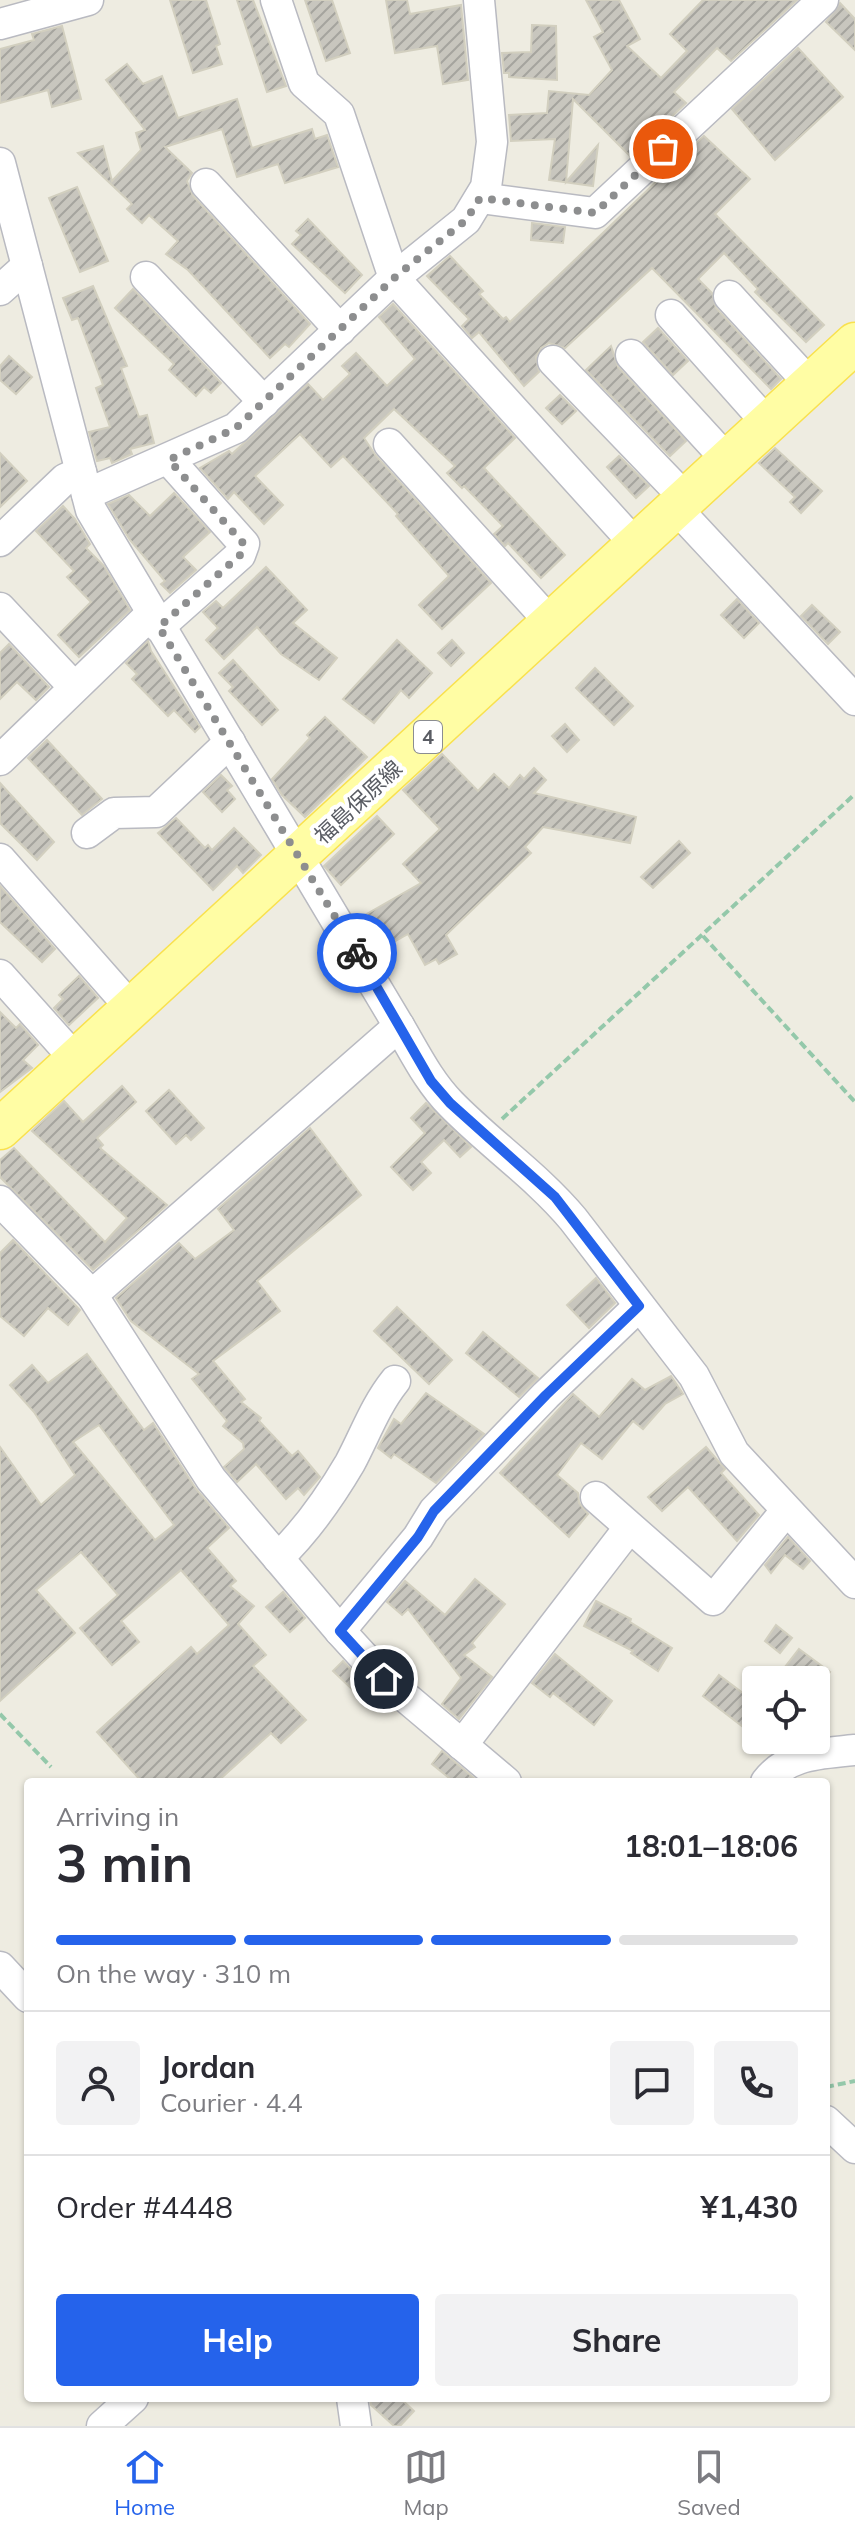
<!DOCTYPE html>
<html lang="en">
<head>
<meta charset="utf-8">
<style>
	body { margin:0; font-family:Mulish,"Noto Sans JP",sans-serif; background:#f2f2f3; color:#2b2b33; height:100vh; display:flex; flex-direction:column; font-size:30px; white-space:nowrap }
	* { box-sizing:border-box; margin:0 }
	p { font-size:26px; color:#7c7c81 }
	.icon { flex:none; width:44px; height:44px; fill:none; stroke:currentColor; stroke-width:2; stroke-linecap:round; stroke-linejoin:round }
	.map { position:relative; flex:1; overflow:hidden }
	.drawer { position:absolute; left:24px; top:1778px; width:806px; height:624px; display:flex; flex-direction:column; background:#fff; border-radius:8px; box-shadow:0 2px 6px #0004 }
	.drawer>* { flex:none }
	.tools { position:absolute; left:742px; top:1666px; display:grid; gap:16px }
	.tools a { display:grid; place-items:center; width:88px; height:88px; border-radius:8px; background:#fff; box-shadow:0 2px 6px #0004; font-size:40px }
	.pin { position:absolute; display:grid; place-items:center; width:68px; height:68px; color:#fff; margin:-34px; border:4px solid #fff; border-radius:50%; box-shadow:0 2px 8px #0007 }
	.courier { position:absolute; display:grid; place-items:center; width:80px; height:80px; margin:-40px; border:6px solid #2563eb; border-radius:50%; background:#fff; color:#222; box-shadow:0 2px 10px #0007 }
	.headline em { font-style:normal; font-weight:700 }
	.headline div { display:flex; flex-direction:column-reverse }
	.headline { display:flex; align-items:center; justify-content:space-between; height:136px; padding:0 32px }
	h1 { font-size:52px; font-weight:700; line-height:60px }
	.bar { display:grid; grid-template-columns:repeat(4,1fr); gap:12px 8px; align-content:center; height:96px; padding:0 32px }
	.bar i { height:10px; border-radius:6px; background:#e1e1e2 }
	.bar .selected { background:#2563eb }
	.bar p { grid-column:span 4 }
	.line { display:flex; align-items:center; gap:20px; padding:0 32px; border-top:2px solid #e1e1e2 }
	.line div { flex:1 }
	.round { display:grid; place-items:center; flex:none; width:84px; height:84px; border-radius:8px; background:#f2f2f3 }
	.cta { display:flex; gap:16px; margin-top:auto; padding:16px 32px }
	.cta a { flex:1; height:92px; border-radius:8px; background:#2563eb; color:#fff; font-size:32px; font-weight:700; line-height:92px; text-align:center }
	.cta a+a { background:#f2f2f3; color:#2b2b33 }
	.menu { display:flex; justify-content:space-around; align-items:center; height:112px; border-top:2px solid #e1e1e2; background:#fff; font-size:22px; color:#7c7c81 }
	.menu a { display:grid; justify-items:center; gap:4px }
	.menu .selected { color:#2563eb }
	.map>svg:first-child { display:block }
	.building { fill:url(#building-hatch); stroke:#d2cfbf; stroke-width:2; fill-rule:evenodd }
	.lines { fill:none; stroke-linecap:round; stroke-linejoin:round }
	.minor-casing { stroke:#b9bac1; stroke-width:33 }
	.major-casing { stroke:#f9e14e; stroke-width:43 }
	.path { stroke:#94c8aa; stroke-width:4; stroke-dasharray:8 4; stroke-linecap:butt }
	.minor { stroke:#fff; stroke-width:30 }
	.major { stroke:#fffda4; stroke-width:40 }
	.done { stroke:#8d8e8f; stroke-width:8; stroke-dasharray:0 14.4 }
	.route { stroke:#2563eb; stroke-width:10 }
	.labels { text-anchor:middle; stroke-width:8; stroke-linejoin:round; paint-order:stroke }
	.shield { fill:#fff; stroke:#8b8d92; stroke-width:2 }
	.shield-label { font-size:20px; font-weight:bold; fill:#595c63 }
	.street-label { font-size:22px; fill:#595c63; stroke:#fff }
</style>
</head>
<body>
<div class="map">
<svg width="855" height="2426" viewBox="0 0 855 2426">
	<defs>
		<pattern id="building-hatch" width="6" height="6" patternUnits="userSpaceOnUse" patternTransform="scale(2)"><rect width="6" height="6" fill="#c8c6be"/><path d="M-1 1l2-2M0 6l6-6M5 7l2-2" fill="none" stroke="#a5a49e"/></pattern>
	</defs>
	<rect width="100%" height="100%" fill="#eeece1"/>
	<!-- building -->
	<g class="building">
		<path d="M 170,0 L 206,0 L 220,44 L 216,46 L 222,64 L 193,73 Z"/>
		<path d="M 237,0 L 253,0 L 286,86 L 267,92 Z"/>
		<path d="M 305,0 L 332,0 L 350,53 L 326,61 Z"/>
		<path d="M 386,0 L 407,0 L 410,14 L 461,5 L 468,80 L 443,84 L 437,46 L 395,53 Z"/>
		<path d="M 586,0 L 619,0 L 640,39 L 627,46 L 661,78 L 687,51 L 670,34 L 703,0 L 797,0 L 731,61 L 717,48 L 674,92 L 686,103 L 630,156 L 573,99 L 566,182 L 598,145 L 593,186 L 549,180 L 555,139 L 511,141 L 509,115 L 547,113 L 549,91 L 589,95 L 612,70 L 594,37 L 603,32 Z"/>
		<path d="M 840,3 L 855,19 L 855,50 L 826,22 Z"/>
		<path d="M 532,25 L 556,26 L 557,80 L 509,77 L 509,73 L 504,73 L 502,53 L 531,52 Z"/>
		<path d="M 62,26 L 81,99 L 52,107 L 48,90 L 0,103 L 0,49 L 34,40 L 32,34 Z"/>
		<path d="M 798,48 L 843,97 L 775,160 L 732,109 Z"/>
		<path d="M 127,64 L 143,84 L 162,76 L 178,118 L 237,99 L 252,148 L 312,129 L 315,139 L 327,135 L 338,167 L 285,183 L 278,164 L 237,177 L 222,129 L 165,147 L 192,173 L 187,181 L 193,196 L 310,324 L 289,347 L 285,344 L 270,358 L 188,270 L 166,254 L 178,241 L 149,215 L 142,223 L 127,209 L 132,204 L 78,153 L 103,146 L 112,181 L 141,150 L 136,133 L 145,130 L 106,80 Z"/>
		<path d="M 704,136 L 750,179 L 715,214 L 824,325 L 806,342 L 755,292 L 758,289 L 724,253 L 698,279 L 712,293 L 716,308 L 781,379 L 771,389 L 652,268 L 565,348 L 549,343 L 541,348 L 536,357 L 539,372 L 524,386 L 479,332 L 472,338 L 462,326 L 469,319 L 427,276 L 450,256 L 483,291 L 479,294 L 503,319 L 506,317 L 510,322 Z"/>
		<path d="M 77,187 L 108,261 L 80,272 L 49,198 Z"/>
		<path d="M 308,219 L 362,275 L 345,293 L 292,244 L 301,235 L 296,231 Z"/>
		<path d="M 532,223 L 565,227 L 563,243 L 531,240 Z"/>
		<path d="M 93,286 L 127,366 L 121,368 L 139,417 L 147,415 L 154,443 L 130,449 L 132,454 L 112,463 L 110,458 L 97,461 L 89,432 L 110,427 L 96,388 L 103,385 L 78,318 L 72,320 L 63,298 Z"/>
		<path d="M 133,289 L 221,383 L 211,393 L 204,387 L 196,396 L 169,370 L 174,364 L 115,308 Z"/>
		<path d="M 393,304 L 515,438 L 484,468 L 565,555 L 541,578 L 508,543 L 505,546 L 494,534 L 503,526 L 464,486 L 462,488 L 447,473 L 455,466 L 394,409 L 364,438 L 376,456 L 491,583 L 442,629 L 419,605 L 449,576 L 396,516 L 398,514 L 343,456 L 331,467 L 300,434 L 255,476 L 283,505 L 264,524 L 234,492 L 228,499 L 200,468 L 229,451 L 232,454 L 308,384 L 323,400 L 350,374 L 342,366 L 356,353 L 387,386 L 415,359 L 379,317 Z"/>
		<path d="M 658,328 L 688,361 L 673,375 L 643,342 Z"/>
		<path d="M 611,346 L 618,367 L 686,441 L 670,456 L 586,370 Z"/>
		<path d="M 9,356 L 32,377 L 16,394 L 0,380 L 0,366 Z"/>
		<path d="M 560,395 L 576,411 L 562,424 L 546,408 Z"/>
		<path d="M 775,448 L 822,491 L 801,513 L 790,502 L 795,497 L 759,463 Z"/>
		<path d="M 0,453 L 27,481 L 0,507 Z"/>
		<path d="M 619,456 L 649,486 L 636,498 L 607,467 Z"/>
		<path d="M 174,493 L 210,532 L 183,557 L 196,570 L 170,593 L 161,584 L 165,581 L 130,540 L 108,504 L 129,495 L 150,516 Z"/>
		<path d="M 63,506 L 75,519 L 90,544 L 86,548 L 104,566 L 130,610 L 79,657 L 58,635 L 91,602 L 67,577 L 74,571 L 36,531 Z"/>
		<path d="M 266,567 L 307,610 L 293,623 L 337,658 L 319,680 L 281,654 L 257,627 L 224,659 L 206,640 L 218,628 L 203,612 L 216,601 L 223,608 Z"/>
		<path d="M 737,599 L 759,623 L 744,638 L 721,615 Z"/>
		<path d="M 812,605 L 840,632 L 828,644 L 801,616 Z"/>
		<path d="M 397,640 L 432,673 L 409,698 L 401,690 L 374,723 L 343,699 Z"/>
		<path d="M 452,640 L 464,653 L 451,666 L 438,653 Z"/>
		<path d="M 148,641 L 151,651 L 200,727 L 195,732 L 174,710 L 168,716 L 132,679 L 137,674 L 126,663 Z"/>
		<path d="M 9,644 L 49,687 L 36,700 L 17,682 L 0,699 L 0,653 Z"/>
		<path d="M 233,660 L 278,710 L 262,725 L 229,691 L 233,687 L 219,673 Z"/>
		<path d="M 595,668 L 633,706 L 614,725 L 576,688 Z"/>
		<path d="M 325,717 L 367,757 L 305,817 L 282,795 L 272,779 L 310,738 L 307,735 Z"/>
		<path d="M 565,724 L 579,740 L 567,752 L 552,736 Z"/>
		<path d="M 47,740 L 102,799 L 82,815 L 28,758 Z"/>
		<path d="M 442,754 L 478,791 L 494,774 L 509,788 L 520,775 L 524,779 L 534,768 L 546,780 L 534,793 L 636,817 L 630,843 L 543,827 L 525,847 L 531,853 L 446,935 L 457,954 L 439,964 L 436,959 L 425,965 L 408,934 L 376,952 L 356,920 L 421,883 L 403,864 L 440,829 L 403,790 Z"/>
		<path d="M 221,775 L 232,786 L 227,790 L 235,799 L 222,812 L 203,792 Z"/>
		<path d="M 0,783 L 54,842 L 37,860 L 0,823 Z"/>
		<path d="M 377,816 L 394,834 L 341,885 L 324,866 Z"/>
		<path d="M 176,818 L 205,848 L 208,845 L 212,850 L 234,828 L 261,855 L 243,873 L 237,866 L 213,890 L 158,833 Z"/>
		<path d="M 679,841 L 690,853 L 653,888 L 641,877 Z"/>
		<path d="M 0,886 L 55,949 L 42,962 L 0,922 Z"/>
		<path d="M 79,976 L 98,998 L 69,1025 L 54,1008 L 63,999 L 59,995 Z"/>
		<path d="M 0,1012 L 16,1028 L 20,1024 L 38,1045 L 23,1060 L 32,1068 L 0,1092 Z"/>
		<path d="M 122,1086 L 136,1102 L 97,1138 L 103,1145 L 100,1148 L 167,1205 L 93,1270 L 0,1177 L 0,1160 L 14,1148 L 105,1242 L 127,1218 L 32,1131 L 64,1101 L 83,1122 Z"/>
		<path d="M 169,1090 L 204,1128 L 191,1140 L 186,1135 L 176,1144 L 146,1111 Z"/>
		<path d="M 426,1103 L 471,1147 L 460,1157 L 444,1140 L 421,1162 L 431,1173 L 413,1190 L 391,1167 L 425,1133 L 411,1118 Z"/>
		<path d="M 310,1128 L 361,1195 L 257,1281 L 280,1311 L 213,1361 L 245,1399 L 241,1402 L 261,1418 L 259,1421 L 292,1456 L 298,1451 L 320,1477 L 304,1495 L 298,1488 L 286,1499 L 256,1464 L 237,1482 L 224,1467 L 244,1449 L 243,1443 L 223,1426 L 227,1421 L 192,1379 L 199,1374 L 131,1321 L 116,1298 L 179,1243 L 195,1259 L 234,1230 L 218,1209 Z"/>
		<path d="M 13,1240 L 80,1310 L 68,1325 L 48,1308 L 24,1336 L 0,1316 L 0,1253 Z"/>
		<path d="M 596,1278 L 615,1303 L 589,1328 L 567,1305 Z"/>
		<path d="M 397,1307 L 452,1360 L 429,1384 L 374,1331 Z"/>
		<path d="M 483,1332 L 538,1378 L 519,1397 L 466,1353 Z"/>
		<path d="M 87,1354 L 144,1430 L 153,1423 L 196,1489 L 229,1528 L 207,1548 L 236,1581 L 230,1586 L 254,1606 L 238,1624 L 266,1655 L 253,1666 L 306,1720 L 281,1743 L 271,1733 L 217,1782 L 142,1782 L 97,1732 L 191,1647 L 197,1654 L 229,1625 L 181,1570 L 121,1621 L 139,1642 L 112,1665 L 80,1628 L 118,1595 L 81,1552 L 36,1590 L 75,1633 L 0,1701 L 0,1447 L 41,1505 L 75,1475 L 34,1412 L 10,1385 L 32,1365 L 48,1383 ZM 99,1425 L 174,1525 L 155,1540 L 73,1442 Z"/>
		<path d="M 671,1376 L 683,1394 L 665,1404 L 643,1429 L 633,1421 L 602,1459 L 581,1443 L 557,1475 L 578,1493 L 579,1503 L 588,1514 L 569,1537 L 500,1473 L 573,1394 L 599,1417 L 632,1379 L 645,1390 Z"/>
		<path d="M 426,1393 L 484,1434 L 436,1483 L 394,1454 L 391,1458 L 378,1448 L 394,1419 L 401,1424 Z"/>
		<path d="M 706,1447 L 725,1469 L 721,1473 L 759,1515 L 737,1541 L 688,1487 L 662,1511 L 648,1497 Z"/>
		<path d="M 788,1537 L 810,1561 L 803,1569 L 785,1555 L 771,1573 L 765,1565 Z"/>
		<path d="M 475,1579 L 505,1604 L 472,1643 L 475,1647 L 464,1655 L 492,1677 L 459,1719 L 442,1704 L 461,1678 L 408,1609 L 402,1615 L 387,1602 L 405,1581 L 445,1615 Z"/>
		<path d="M 283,1592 L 305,1618 L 290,1632 L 266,1607 Z"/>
		<path d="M 596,1601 L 631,1619 L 630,1622 L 672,1648 L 658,1671 L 631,1653 L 633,1651 L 584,1626 Z"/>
		<path d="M 776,1625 L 792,1638 L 780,1653 L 765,1641 Z"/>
		<path d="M 799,1649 L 830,1672 L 820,1685 L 816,1680 L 791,1680 L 781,1672 Z"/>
		<path d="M 555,1654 L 612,1701 L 594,1725 L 553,1693 L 550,1697 L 532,1683 Z"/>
		<path d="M 343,1661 L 363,1683 L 355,1692 L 333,1671 Z"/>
		<path d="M 719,1675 L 756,1703 L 756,1737 L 703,1696 Z"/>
		<path d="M 442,1751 L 475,1779 L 472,1782 L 454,1782 L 432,1764 Z"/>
		<path d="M 370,2398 L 400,2398 L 414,2411 L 400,2426 L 394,2426 L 371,2405 Z"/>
	</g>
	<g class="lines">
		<!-- minor casing -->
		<g class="minor-casing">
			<g id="minor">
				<path d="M 276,0 L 304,83 L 339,114 L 394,278 L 636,545"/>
				<path d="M 0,24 L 88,0"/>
				<path d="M 0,163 L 91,510 L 399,1026"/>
				<path d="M 206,184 L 340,330"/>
				<path d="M 480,198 L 595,213 L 823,0"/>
				<path d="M 146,277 L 264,402"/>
				<path d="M 0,290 L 27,266"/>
				<path d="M 729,296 L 810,384"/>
				<path d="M 671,315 L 768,424"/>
				<path d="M 631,355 L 728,461"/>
				<path d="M 553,361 L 686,499"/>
				<path d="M 389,444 L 551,623"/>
				<path d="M 87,494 L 236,428 L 394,278 L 466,220 L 486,187 L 492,142 L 479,0"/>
				<path d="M 676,508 L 855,700"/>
				<path d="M 0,541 L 65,479 L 81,472"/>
				<path d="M 0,608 L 74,687"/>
				<path d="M 159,627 L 240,555 L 244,544 L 169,460"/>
				<path d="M 0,760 L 151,614"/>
				<path d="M 87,833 L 114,813 L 156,812 L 230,742"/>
				<path d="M 0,859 L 132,1009"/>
				<path d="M 0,975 L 76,1060"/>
				<path d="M 0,1201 L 92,1295 L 211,1479 L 340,1631 L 384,1679 L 506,1782"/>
				<path d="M 92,1295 L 399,1026 C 415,1053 429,1082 451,1104 C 490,1144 537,1176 573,1219 L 694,1376 L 734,1453 L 855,1583"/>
				<path d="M 596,1497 L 713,1600 L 785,1512"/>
				<path d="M 278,1558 C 306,1531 330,1497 350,1463 C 365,1435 375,1406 395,1381"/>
				<path d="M 340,1631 L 418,1537 L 434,1511 L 546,1395 L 639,1306"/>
				<path d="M 462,1745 L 629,1528"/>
				<path d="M 766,1782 C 788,1753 821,1754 855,1750"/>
				<path d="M 0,1967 L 28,1997"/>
				<path d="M 826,2121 L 855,2148"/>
				<path d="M 352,2398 L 356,2426"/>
				<path d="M 102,2426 L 133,2398"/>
			</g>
		</g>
		<!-- major casing -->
		<g class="major-casing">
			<path id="major" d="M 0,1129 L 855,343"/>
		</g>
		<!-- path -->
		<g class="path">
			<path d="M 703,936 L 855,1102"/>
			<path d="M 502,1119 L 855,794"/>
			<path d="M 0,1714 L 51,1767"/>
			<path d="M 826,2087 L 855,2081"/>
		</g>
		<!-- minor -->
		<use href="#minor" class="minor"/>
		<!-- major -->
		<use href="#major" class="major"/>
	</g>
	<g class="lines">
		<!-- done -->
		<path class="done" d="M 357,953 L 159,627 L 240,555 L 244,544 L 169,460 L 236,428 L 394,278 L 466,220 L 480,198 L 595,213 L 663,149"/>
		<!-- route -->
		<path class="route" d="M 357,953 L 431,1081 L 450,1103 L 555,1197 L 639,1306 L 546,1395 L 434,1511 L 418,1537 L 340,1631 L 384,1679"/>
	</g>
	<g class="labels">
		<!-- shield labels -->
		<rect class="shield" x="414" y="721" width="28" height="32" rx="6"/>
		<g class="shield-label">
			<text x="428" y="744">4</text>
		</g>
		<!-- street labels -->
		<g class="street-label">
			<text transform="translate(358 802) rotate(-43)" y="8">福島保原線</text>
		</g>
	</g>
</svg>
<div class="tools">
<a><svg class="icon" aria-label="locate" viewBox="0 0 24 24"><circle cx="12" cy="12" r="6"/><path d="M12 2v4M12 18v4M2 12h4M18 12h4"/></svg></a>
</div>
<div class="pin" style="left:663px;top:149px;background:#ea580c"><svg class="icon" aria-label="bag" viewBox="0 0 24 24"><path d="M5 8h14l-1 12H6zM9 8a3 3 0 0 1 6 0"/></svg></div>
<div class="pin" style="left:384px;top:1679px;background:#1f2937"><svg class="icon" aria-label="home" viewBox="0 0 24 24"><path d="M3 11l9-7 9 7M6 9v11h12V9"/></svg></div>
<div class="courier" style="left:357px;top:953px"><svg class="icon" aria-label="bike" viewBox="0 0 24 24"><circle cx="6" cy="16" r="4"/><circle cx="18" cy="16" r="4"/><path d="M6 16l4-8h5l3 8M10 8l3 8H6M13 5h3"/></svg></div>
<section class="drawer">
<div class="headline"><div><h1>3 min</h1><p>Arriving in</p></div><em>18:01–18:06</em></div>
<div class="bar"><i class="selected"></i><i class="selected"></i><i class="selected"></i><i></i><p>On the way · 310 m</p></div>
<div class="line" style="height:144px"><a class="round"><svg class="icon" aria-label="person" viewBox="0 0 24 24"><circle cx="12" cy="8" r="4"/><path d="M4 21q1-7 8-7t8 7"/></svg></a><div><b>Jordan</b><p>Courier · 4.4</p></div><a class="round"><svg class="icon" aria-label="chat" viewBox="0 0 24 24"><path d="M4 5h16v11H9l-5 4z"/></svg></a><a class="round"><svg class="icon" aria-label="phone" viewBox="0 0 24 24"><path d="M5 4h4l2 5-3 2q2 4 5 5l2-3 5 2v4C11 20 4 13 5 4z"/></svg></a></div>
<div class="line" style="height:104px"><div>Order #4448</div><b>¥1,430</b></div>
<div class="cta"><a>Help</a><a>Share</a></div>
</section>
</div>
<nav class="menu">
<a class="selected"><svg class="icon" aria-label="home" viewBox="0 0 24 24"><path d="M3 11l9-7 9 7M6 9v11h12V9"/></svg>Home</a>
<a><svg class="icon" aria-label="map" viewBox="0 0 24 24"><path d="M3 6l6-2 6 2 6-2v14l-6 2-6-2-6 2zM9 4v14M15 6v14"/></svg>Map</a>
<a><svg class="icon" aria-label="saved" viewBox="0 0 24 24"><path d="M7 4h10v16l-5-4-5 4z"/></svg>Saved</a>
</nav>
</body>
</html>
